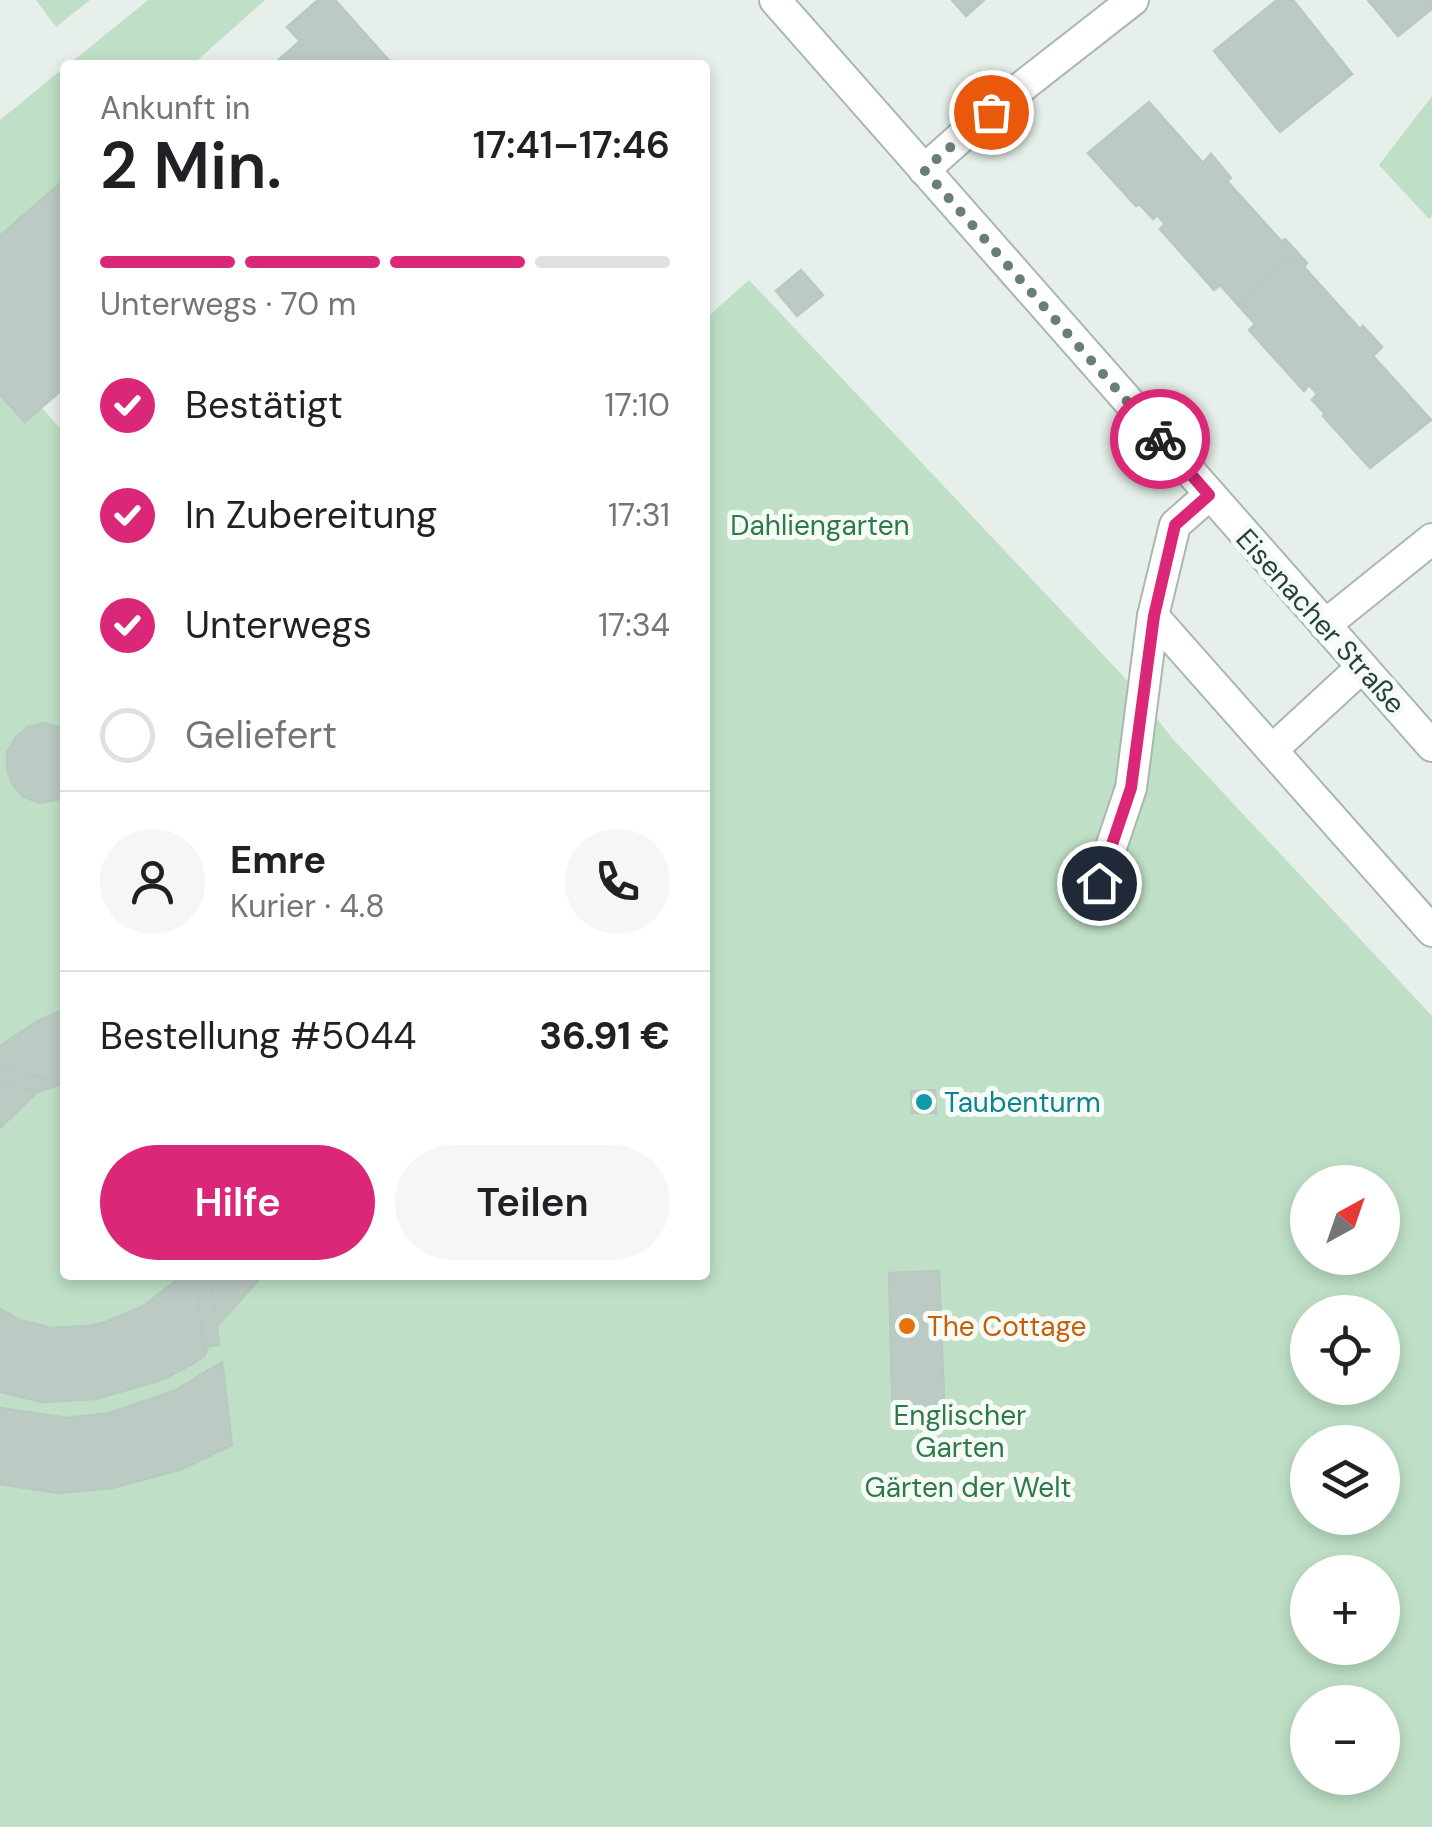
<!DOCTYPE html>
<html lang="de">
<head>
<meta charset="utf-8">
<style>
	body { margin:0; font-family:"DM Sans",sans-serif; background:#f6f6f6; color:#202124; height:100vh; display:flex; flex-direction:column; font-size:38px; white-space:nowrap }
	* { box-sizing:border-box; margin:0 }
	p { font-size:32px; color:#757577 }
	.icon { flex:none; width:55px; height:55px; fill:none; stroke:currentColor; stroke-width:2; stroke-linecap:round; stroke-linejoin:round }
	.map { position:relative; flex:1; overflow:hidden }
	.sheet { position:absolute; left:60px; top:60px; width:650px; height:1220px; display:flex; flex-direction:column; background:#fff; border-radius:10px; box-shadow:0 5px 15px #0003 }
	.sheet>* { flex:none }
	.needle { width:65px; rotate:40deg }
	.tools { position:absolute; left:1290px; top:1165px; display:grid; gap:20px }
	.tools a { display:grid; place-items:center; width:110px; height:110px; border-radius:50%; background:#fff; box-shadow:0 5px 15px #0003; font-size:50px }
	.pin { position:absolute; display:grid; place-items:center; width:85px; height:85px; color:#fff; margin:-42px; border:5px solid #fff; border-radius:50%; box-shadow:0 2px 10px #0007 }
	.courier { position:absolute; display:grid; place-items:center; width:100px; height:100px; margin:-50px; border:8px solid #db2777; border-radius:50%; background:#fff; color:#222; box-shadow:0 2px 12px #0007 }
	.overview em { font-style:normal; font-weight:600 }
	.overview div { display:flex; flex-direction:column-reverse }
	.overview { display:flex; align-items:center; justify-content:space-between; height:170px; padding:0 40px }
	h1 { font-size:65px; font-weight:600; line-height:75px }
	.bar { display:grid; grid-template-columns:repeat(4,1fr); gap:15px 10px; align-content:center; height:120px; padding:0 40px }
	.bar i { height:12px; border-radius:8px; background:#e0e0e0 }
	.bar .active { background:#db2777 }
	.bar p { grid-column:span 4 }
	.line { display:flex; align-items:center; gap:25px; padding:0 40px; border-top:2px solid #e0e0e0 }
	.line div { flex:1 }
	.round { display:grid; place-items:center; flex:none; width:105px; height:105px; border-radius:52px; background:#f6f6f6 }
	ol { padding:0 40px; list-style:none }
	li { display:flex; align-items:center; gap:30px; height:110px }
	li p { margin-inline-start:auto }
	li .icon { padding:10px; border-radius:50%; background:#db2777; color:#fff; stroke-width:4 }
	li:last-child { color:#757577 }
	li i { width:55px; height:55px; border:5px solid #e0e0e0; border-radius:50% }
	.cta { display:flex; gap:20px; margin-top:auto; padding:20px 40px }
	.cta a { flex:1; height:115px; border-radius:60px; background:#db2777; color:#fff; font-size:40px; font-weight:600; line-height:115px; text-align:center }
	.cta a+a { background:#f6f6f6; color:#202124 }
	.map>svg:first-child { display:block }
	.green { fill:#bfe0c6; fill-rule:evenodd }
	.building { fill:#bbcac3; stroke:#b8c9c1; stroke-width:2.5 }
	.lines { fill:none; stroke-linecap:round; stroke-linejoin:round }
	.minor-casing { stroke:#a8b8b1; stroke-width:34 }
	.minor { stroke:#fff; stroke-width:30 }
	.done { stroke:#687f76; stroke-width:10; stroke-dasharray:0 18 }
	.route { stroke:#db2777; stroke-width:12 }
	.culture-dot { fill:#0f9aa8; stroke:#f7fbf8; stroke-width:4 }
	.food-dot { fill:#e8710a; stroke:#f7fbf8; stroke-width:4 }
	.labels { text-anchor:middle; stroke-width:10; stroke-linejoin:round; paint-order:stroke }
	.park-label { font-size:28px; fill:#2d7948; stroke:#f7fbf8 }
	.street-label { font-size:28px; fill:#244238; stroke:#f7fbf8 }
	.culture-label { font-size:28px; fill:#0d838f; stroke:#f7fbf8; text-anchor:start }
	.food-label { font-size:28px; fill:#c56008; stroke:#f7fbf8; text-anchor:start }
</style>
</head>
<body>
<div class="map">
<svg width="1432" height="1827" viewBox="0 0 1432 1827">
	<rect width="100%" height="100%" fill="#e6efea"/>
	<!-- green -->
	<g class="green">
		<path d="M 36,0 L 90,0 L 56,27 Z"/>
		<path d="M 148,0 L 265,0 L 192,65 L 68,65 Z"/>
		<path d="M 65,67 L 65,178 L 0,236 L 0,120 Z"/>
		<path d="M 1432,96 L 1432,216 L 1429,219 L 1379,165 Z"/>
		<path d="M 749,280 L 1125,678 L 1172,738 L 1432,1016 L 1432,1827 L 0,1827 L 0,395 L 24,422 L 42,408 L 65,434 L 65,1275 L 705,1275 L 705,319 ZM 1308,1182 L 1382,1182 L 1382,1258 L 1308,1258 ZM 1308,1312 L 1382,1312 L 1382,1388 L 1308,1388 ZM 1308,1442 L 1382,1442 L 1382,1518 L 1308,1518 ZM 1308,1572 L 1382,1572 L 1382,1648 L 1308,1648 ZM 1308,1702 L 1382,1702 L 1382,1778 L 1308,1778 Z"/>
	</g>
	<!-- building -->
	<g class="building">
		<path d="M 318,0 L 335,0 L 393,65 L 273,65 L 300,41 L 287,27 Z"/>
		<path d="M 952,0 L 984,0 L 966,16 Z"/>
		<path d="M 1277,0 L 1293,0 L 1352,74 L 1280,132 L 1214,51 Z"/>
		<path d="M 1368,0 L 1432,0 L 1432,9 L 1398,36 Z"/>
		<path d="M 1149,102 L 1203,163 L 1211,154 L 1231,178 L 1227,181 L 1282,242 L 1285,239 L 1297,252 L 1238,305 L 1220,285 L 1214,290 L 1160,229 L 1165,224 L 1157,215 L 1153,219 L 1139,204 L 1136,206 L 1088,153 Z"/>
		<path d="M 65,179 L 65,387 L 25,422 L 0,395 L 0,236 Z"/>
		<path d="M 1297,252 L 1307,263 L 1304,267 L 1360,329 L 1363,326 L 1382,347 L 1373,356 L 1431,420 L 1370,468 L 1323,416 L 1325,414 L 1312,400 L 1317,394 L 1309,385 L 1304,391 L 1249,330 L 1255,324 L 1238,305 Z"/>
		<path d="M 801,270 L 823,295 L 797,316 L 776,291 Z"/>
		<path d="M 44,723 L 65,729 L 65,798 L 40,803 L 24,797 L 13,785 L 7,770 L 7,753 L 15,738 L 28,727 Z"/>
		<path d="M 65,1009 L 65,1075 L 55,1081 L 0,1068 L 0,1046 L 36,1022 Z"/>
		<path d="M 0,1068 L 55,1081 L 65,1075 L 65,1083 L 37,1092 L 0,1083 Z"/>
		<path d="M 0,1083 L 37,1092 L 0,1128 Z"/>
		<path d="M 935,1090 L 936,1113 L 912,1113 L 911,1091 Z"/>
		<path d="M 939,1271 L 945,1426 L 893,1428 L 889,1273 Z"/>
		<path d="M 184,1275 L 195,1275 L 205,1355 L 193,1364 L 161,1380 L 96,1399 L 42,1402 L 0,1392 L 0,1309 L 20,1320 L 52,1328 L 89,1326 L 106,1322 L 143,1306 Z"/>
		<path d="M 195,1275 L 210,1275 L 217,1326 L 219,1345 L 208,1346 L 205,1355 Z"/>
		<path d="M 210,1275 L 263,1275 L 217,1326 Z"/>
		<path d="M 222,1362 L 232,1445 L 182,1469 L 112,1488 L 58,1493 L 0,1484 L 0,1408 L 67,1418 L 109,1413 L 174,1391 Z"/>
	</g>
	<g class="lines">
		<!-- minor casing -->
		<g class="minor-casing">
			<g id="minor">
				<path d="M 775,0 L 1432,746"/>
				<path d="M 924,170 L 987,114 L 1133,0"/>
				<path d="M 1153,616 L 1432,931"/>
				<path d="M 1325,625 L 1432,539"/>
				<path d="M 1272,750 L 1362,667"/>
				<path d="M 1099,883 L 1131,788 L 1153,616 L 1175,525 L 1209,495"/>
			</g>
		</g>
		<!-- minor -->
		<use href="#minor" class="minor"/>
	</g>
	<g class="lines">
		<!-- done -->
		<path class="done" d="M 991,112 L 924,170 L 1160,439"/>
		<!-- route -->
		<path class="route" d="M 1099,883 L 1131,788 L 1154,616 L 1175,525 L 1209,495 L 1160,439"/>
	</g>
	<!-- markers -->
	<circle class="culture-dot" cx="924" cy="1102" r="10"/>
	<circle class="food-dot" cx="907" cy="1326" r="10"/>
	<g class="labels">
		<!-- park labels -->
		<g class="park-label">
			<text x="820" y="535">Dahliengarten</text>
			<text x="960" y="1425">Englischer<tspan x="960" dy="32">Garten</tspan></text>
			<text x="968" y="1497">Gärten der Welt</text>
		</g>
		<!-- street labels -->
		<g class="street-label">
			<text transform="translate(1321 621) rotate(48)" y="10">Eisenacher Straße</text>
		</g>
		<!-- culture labels -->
		<g class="culture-label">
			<text x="944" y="1112">Taubenturm</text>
		</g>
		<!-- food labels -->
		<g class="food-label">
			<text x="927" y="1336">The Cottage</text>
		</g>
	</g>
</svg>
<div class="tools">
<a><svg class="needle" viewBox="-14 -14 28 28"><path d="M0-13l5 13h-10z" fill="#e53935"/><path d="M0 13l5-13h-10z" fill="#757577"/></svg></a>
<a><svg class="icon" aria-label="locate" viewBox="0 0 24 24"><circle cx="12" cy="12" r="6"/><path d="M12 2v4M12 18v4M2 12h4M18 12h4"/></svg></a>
<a><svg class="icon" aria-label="layers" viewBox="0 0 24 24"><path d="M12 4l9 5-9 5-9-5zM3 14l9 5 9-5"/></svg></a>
<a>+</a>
<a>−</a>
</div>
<div class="pin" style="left:991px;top:112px;background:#ea580c"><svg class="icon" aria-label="bag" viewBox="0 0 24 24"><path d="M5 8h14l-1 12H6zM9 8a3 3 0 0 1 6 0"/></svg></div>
<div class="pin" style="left:1099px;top:883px;background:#1f2937"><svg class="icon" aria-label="home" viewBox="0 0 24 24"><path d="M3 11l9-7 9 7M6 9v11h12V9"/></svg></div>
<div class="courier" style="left:1160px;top:439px"><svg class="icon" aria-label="bike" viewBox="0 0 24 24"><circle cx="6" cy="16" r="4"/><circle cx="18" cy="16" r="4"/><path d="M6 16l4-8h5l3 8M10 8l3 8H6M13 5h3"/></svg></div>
<section class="sheet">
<div class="overview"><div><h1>2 Min.</h1><p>Ankunft in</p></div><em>17:41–17:46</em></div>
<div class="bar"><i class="active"></i><i class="active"></i><i class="active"></i><i></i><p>Unterwegs · 70 m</p></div>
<ol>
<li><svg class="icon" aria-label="check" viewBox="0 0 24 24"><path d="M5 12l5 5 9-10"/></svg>Bestätigt<p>17:10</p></li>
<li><svg class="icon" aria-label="check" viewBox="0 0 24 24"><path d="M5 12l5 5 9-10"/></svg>In Zubereitung<p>17:31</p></li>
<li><svg class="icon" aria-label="check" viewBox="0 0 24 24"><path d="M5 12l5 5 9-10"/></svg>Unterwegs<p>17:34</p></li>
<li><i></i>Geliefert</li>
</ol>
<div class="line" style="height:180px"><a class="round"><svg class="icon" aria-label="person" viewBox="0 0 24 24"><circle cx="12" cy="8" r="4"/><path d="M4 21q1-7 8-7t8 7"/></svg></a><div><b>Emre</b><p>Kurier · 4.8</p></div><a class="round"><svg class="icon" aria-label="phone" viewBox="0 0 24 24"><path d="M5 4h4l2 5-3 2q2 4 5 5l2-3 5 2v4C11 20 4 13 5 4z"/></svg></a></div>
<div class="line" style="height:130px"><div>Bestellung #5044</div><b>36.91 €</b></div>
<div class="cta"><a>Hilfe</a><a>Teilen</a></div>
</section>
</div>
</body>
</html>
